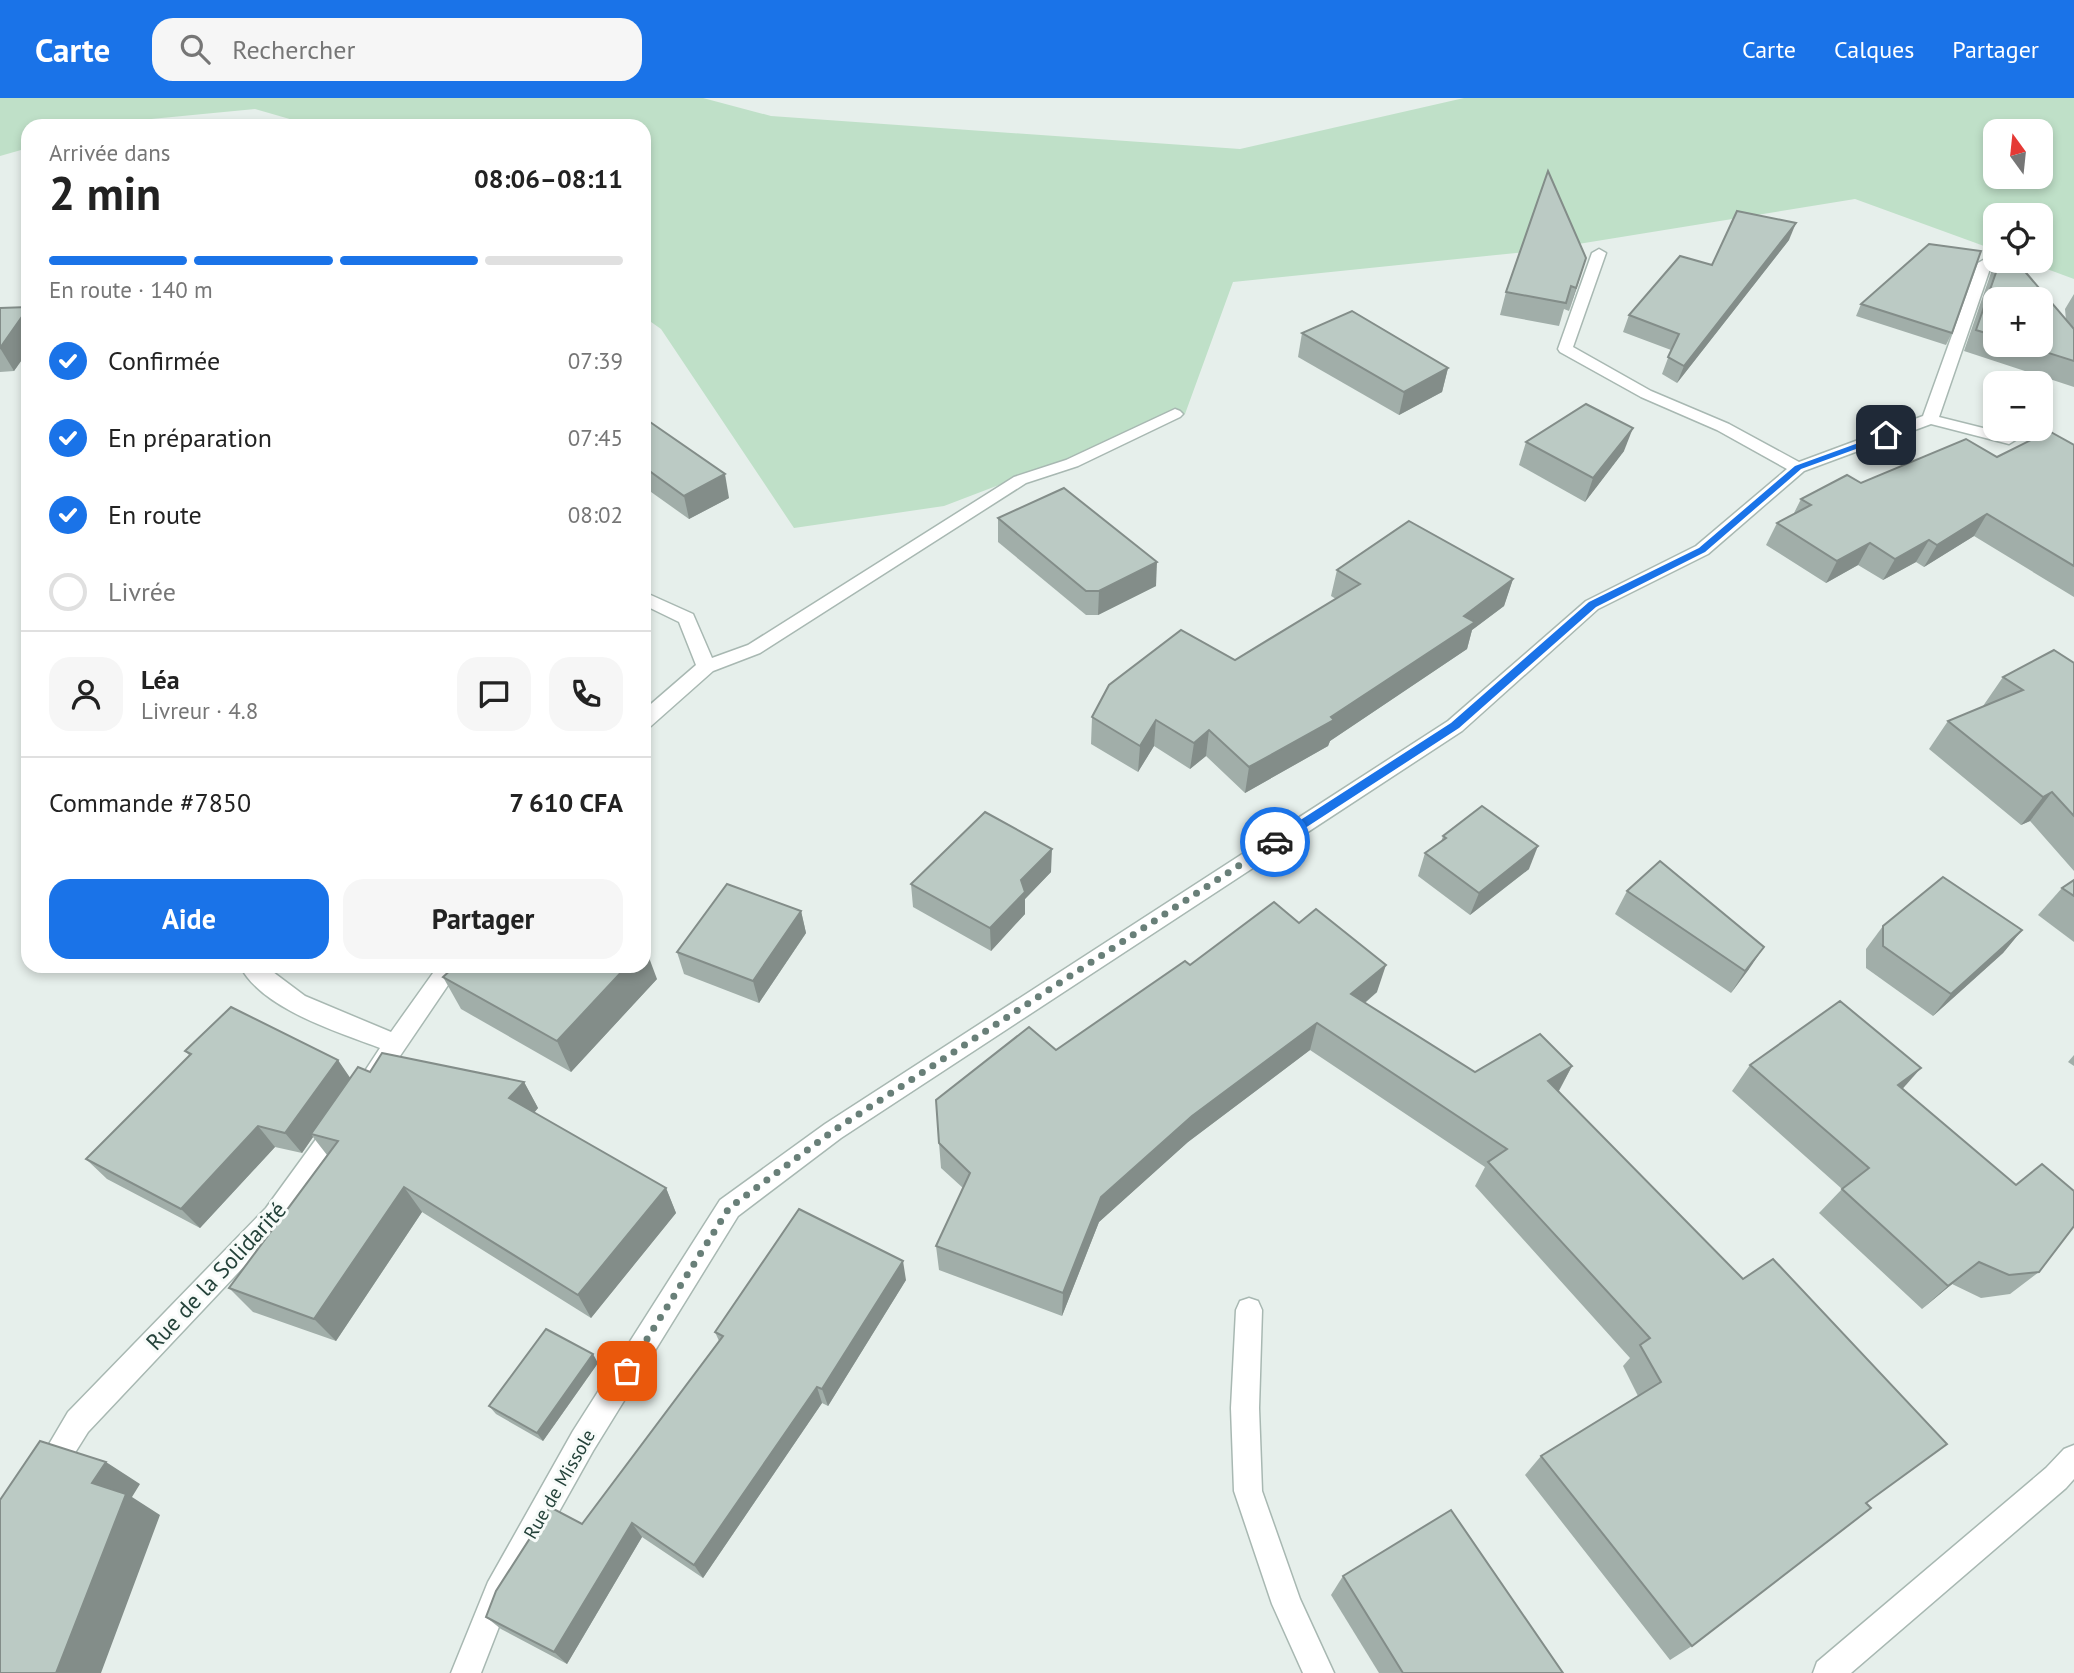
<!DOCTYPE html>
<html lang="fr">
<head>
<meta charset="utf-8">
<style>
	body { margin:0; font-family:"PT Sans",sans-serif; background:#f6f6f6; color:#222; height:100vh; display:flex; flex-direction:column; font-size:26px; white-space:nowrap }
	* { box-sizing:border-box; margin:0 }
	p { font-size:23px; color:#767676 }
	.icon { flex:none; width:38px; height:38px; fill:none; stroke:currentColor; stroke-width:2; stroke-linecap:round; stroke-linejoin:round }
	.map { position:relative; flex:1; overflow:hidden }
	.side { position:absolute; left:21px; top:21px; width:630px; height:854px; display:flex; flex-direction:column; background:#fff; border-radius:21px; box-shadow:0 4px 10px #0003 }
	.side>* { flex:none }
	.needle { width:46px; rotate:345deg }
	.buttons { position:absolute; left:1983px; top:21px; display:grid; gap:14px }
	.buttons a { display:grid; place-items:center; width:70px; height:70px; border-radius:14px; background:#fff; box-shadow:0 4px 10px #0003; font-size:35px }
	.pin { position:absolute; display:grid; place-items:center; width:60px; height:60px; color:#fff; margin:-30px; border-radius:14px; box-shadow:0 4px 10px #0006 }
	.courier { position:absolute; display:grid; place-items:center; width:70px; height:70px; margin:-35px; border:5px solid #1a73e8; border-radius:50%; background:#fff; color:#222; box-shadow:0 2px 9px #0007 }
	.overview em { font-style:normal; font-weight:700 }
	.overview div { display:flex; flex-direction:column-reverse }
	.overview { display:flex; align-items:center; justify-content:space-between; height:119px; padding:0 28px }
	h1 { font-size:46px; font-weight:700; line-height:52px }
	.bar { display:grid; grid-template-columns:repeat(4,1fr); gap:10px 7px; align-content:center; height:84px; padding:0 28px }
	.bar i { height:9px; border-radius:5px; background:#e0e0e0 }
	.bar .selected { background:#1a73e8 }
	.bar p { grid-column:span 4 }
	.line { display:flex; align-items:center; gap:18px; padding:0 28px; border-top:2px solid #e0e0e0 }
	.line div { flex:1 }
	.round { display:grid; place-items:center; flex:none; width:74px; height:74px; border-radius:21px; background:#f6f6f6 }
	ol { padding:0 28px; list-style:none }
	li { display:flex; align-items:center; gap:21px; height:77px }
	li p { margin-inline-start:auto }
	li .icon { padding:7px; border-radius:50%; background:#1a73e8; color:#fff; stroke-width:4 }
	li:last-child { color:#767676 }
	li i { width:38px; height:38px; border:4px solid #e0e0e0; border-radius:50% }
	.cta { display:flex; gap:14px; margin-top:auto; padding:14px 28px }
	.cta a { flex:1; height:80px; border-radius:21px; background:#1a73e8; color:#fff; font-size:28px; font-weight:700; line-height:80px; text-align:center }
	.cta a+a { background:#f6f6f6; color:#222 }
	header { display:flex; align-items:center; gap:42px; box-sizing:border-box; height:98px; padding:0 35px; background:#1a73e8; color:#fff }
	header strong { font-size:33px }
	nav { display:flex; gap:38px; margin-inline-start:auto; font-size:24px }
	.search { width:490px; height:63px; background:#f6f6f6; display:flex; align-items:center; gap:18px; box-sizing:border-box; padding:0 24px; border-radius:21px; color:#767676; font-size:26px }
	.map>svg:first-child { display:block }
	.green { fill:#bfe0c8; fill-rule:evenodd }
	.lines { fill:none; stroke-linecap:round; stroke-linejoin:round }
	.minor-casing { stroke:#a8b8b2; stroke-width:3 }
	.minor { fill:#fff; fill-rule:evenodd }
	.wall { fill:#a1aea9; fill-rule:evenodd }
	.shaded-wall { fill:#838d89 }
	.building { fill:#bbcac4; stroke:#838d89; stroke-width:2 }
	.route { fill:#1a73e8 }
	.done { stroke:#687f78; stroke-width:7; stroke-dasharray:0 12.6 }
	.labels { text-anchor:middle; stroke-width:6; stroke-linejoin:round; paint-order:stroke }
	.street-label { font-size:19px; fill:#24423a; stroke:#f7fbf9 }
	.near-street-label { font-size:23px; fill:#24423a; stroke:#f7fbf9 }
</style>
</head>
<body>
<header>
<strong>Carte</strong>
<div class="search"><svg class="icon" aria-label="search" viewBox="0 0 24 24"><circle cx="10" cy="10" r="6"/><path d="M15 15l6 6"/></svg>Rechercher</div>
<nav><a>Carte</a><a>Calques</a><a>Partager</a></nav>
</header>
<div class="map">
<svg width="2074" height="1575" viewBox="0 0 2074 1575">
	<rect width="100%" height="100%" fill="#e6efeb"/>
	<!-- green -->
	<path class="green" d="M 0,0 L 703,0 L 771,18 L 1240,51 L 1464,0 L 2074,0 L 2074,181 L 2025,163 L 2040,163 L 2040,117 L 1995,117 L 1995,152 L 1855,101 L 1535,153 L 1233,184 L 1185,316 L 944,408 L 794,430 L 661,231 L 644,219 L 644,28 L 314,28 L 255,11 L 120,24 L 107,28 L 28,28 L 28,50 L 0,58 ZM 1995,33 L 2040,33 L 2040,79 L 1995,79 Z"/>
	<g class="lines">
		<!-- minor casing -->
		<g class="minor-casing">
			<g id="minor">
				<path d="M 1599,151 L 1606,155 L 1573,249 L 1651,293 L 1729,326 L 1799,364 L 1923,318 L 1978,165 L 1985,161 L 1990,162 L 1992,165 L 1939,319 L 2015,338 L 2017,341 L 2009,346 L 1931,326 L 1804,373 L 1708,456 L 1598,511 L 1462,633 L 841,1040 L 738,1118 L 593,1353 L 509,1503 L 481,1575 L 451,1575 L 488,1484 L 573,1333 L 720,1102 L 825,1026 L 1448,623 L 1586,503 L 1696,448 L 1787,371 L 1717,332 L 1641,299 L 1560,254 L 1558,251 L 1592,155 Z"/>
				<path d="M 1175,311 L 1180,313 L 1183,316 L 1180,319 L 1078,368 L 1026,385 L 760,555 L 713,573 L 651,628 L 644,630 L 644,612 L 696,567 L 679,524 L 644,507 L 644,494 L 693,516 L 712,560 L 748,547 L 1014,379 L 1066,362 Z"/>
				<path d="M 240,868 L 265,868 L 305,898 L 391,934 L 438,868 L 461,868 L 381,986 L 373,989 L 365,986 L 361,979 L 380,950 C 338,934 262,911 240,868 Z"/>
				<path d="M 338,1018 L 346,1022 L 350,1029 L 346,1036 L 284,1126 L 88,1334 L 56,1385 L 46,1389 L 36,1385 L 32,1375 L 68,1314 L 266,1110 L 330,1022 Z"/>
				<path d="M 1249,1200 L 1258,1203 L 1262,1212 L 1259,1310 L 1262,1393 L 1300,1501 L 1334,1575 L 1303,1575 L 1272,1506 L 1234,1393 L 1231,1310 L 1236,1212 L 1240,1203 Z"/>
				<path d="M 2074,1347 L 2074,1381 L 2066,1390 L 1851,1575 L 1813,1575 L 1817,1564 L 2046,1370 L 2064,1351 Z"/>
			</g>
		</g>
		<!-- minor -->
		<use href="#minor" class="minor"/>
	</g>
	<!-- wall -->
	<g class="wall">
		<path d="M 1789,142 L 1677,285 L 1662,276 L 1671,252 L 1623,234 L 1629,217 L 1712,167 Z"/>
		<path d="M 1586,160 L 1569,213 L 1564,211 L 1559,228 L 1500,217 L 1506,194 Z"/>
		<path d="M 1997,163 L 2016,163 L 2066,222 L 2065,211 L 2074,196 L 2074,289 L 1964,253 L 1993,169 ZM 1995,201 L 2040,247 L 1995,247 Z"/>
		<path d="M 1861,206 L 1952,235 L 1946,247 L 1856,218 Z"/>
		<path d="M 28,209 L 28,253 L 14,273 L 0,274 L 0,210 Z"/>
		<path d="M 1302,235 L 1448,270 L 1442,294 L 1399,317 L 1298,259 Z"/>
		<path d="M 644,327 L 729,400 L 689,421 L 644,389 Z"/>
		<path d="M 1526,344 L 1624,353 L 1585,404 L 1519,367 Z"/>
		<path d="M 2074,347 L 2074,499 L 1974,438 L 1924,469 L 1916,464 L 1883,482 L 1858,467 L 1826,485 L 1766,447 L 1777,425 L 1793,417 L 1801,401 L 1861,385 L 1997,359 Z"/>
		<path d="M 998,420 L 1156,488 L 1098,517 L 1086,517 L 998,444 Z"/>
		<path d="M 1337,472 L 1513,481 L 1504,508 L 1472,532 L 1467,551 L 1330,643 L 1328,648 L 1245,695 L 1206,658 L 1190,671 L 1154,648 L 1138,674 L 1091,646 L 1092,619 L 1235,562 L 1336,501 L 1331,498 Z"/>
		<path d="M 2074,565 L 2074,773 L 2030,723 L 2021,727 L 1929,651 L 1948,623 L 1984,608 L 1983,608 L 2003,579 Z"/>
		<path d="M 1443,738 L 1529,771 L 1470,817 L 1418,778 L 1425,755 L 1441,744 Z"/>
		<path d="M 1051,774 L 1025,801 L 1025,816 L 991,853 L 913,809 L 911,786 Z"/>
		<path d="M 2074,782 L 2074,844 L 2038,817 L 2062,790 Z"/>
		<path d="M 1627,793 L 1749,871 L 1731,895 L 1615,816 Z"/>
		<path d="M 801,813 L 806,835 L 759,905 L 684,876 L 677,854 Z"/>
		<path d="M 1883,828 L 2022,832 L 2003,855 L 1933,918 L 1866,870 L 1866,851 Z"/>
		<path d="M 1190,867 L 1377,894 L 1365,905 L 1475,974 L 1572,968 L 1559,993 L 1866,1405 L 1692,1548 L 1670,1562 L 1525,1377 L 1541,1358 L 1638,1298 L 1623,1268 L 1630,1260 L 1475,1088 L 1485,1069 L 1310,952 L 1188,1044 L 1099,1124 L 1062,1218 L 939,1172 L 936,1148 L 963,1090 L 941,1070 L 939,1045 L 1056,952 Z"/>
		<path d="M 443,879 L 657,881 L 571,974 L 461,911 Z"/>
		<path d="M 185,953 L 350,980 L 370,974 L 524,984 L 538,1010 L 534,1015 L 666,1090 L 676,1115 L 591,1220 L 422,1114 L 336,1243 L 253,1214 L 229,1190 L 327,1057 L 313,1039 L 302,1055 L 275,1049 L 200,1130 L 107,1081 L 86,1061 L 190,958 Z"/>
		<path d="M 2074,957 L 2074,968 L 2068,964 Z"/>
		<path d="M 1750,967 L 1902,991 L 2039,1174 L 2010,1196 L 1981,1200 L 1952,1186 L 1922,1211 L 1819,1115 L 1842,1091 L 1732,993 Z"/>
		<path d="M 906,1182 L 828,1308 L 822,1305 L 703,1480 L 642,1439 L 567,1566 L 501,1531 L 486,1519 L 582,1426 L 719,1243 L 715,1234 Z"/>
		<path d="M 598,1265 L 543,1343 L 496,1316 L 489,1308 Z"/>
		<path d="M 1343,1478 L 1563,1575 L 1379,1575 L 1331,1497 Z"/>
	</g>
	<!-- shaded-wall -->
	<g class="shaded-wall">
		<path d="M 1796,125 L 1789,142 L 1677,285 L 1684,268 Z"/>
		<path d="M 1586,160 L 1579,183 L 1569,213 L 1576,190 Z"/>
		<path d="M 28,210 L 28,253 L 14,273 L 0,250 Z"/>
		<path d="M 1448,270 L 1442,294 L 1399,317 L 1404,294 Z"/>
		<path d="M 1633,330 L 1624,353 L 1585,404 L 1593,380 Z"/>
		<path d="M 725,376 L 729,400 L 689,421 L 684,398 Z"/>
		<path d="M 1987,416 L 1974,438 L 1924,469 L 1937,447 Z"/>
		<path d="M 1929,442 L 1916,464 L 1883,482 L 1895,461 Z"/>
		<path d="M 1870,445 L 1858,467 L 1826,485 L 1837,463 Z"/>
		<path d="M 1157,464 L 1156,488 L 1098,517 L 1099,493 Z"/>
		<path d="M 1513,481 L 1504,508 L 1472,532 L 1467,551 L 1330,643 L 1328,648 L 1245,695 L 1249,669 L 1331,619 Z"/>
		<path d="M 1156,622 L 1154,648 L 1138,674 L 1140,648 Z"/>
		<path d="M 1209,632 L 1206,658 L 1190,671 L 1194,645 Z"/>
		<path d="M 2052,694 L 2030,723 L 2021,727 L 2043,699 Z"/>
		<path d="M 1538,748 L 1529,771 L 1470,817 L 1479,795 Z"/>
		<path d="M 1052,751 L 1051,774 L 1025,801 L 1025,816 L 991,853 L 990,830 L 1021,782 Z"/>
		<path d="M 801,813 L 806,835 L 759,905 L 753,883 Z"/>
		<path d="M 2022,832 L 2003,855 L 1933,918 L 1951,896 Z"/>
		<path d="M 645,849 L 657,881 L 571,974 L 557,943 L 627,868 L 644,868 L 644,850 Z"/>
		<path d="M 1764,849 L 1749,871 L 1731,895 L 1745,873 Z"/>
		<path d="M 1386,867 L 1377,894 L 1343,923 L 1351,896 Z"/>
		<path d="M 1317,925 L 1310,952 L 1188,1044 L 1099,1124 L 1062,1218 L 1063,1195 L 1101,1099 L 1192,1018 Z"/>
		<path d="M 338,962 L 353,984 L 311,1036 L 313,1039 L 302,1055 L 285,1035 Z"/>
		<path d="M 1572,968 L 1558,994 L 1548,983 Z"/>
		<path d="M 1921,970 L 1898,996 L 1898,987 Z"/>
		<path d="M 524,984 L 538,1010 L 523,1027 L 509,1000 Z"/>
		<path d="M 258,1028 L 275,1049 L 200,1130 L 181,1111 Z"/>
		<path d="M 404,1089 L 422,1114 L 336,1243 L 314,1221 Z"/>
		<path d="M 666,1090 L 676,1115 L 591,1220 L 578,1197 Z"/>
		<path d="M 903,1163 L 906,1182 L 828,1308 L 822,1291 Z"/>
		<path d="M 1979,1164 L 1952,1186 L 1922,1211 L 1948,1188 Z"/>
		<path d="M 593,1256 L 598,1265 L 543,1343 L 537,1335 Z"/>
		<path d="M 817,1289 L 822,1305 L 703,1480 L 694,1467 Z"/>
		<path d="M 106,1364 L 140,1386 L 132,1399 L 160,1417 L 101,1575 L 56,1575 L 92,1385 Z"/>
		<path d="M 632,1425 L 642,1439 L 567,1566 L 554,1554 Z"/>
	</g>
	<!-- building -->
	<g class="building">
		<path d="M 159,27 L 224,28 L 158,28 Z"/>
		<path d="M 1548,73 L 1586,160 L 1576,190 L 1571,188 L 1566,205 L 1506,194 Z"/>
		<path d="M 1737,113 L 1796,125 L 1684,268 L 1668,259 L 1679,236 L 1629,217 L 1680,158 L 1712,167 Z"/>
		<path d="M 1929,146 L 1981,153 L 1952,235 L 1861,206 Z"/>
		<path d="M 2000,163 L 2016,163 L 2074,231 L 2074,263 L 2023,247 L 2040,247 L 2040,201 L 1995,201 L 1995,238 L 1976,232 Z"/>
		<path d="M 28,209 L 28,210 L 0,250 L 0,210 Z"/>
		<path d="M 1352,213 L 1448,270 L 1404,294 L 1302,235 Z"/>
		<path d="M 1586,306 L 1633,330 L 1593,380 L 1526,344 Z"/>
		<path d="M 650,324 L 725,376 L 684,398 L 644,369 L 644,327 Z"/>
		<path d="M 2049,333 L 2074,347 L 2074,468 L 1987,416 L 1937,447 L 1929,442 L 1895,461 L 1870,445 L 1837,463 L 1777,425 L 1811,407 L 1801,401 L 1847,377 L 1861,385 L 1966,341 L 1997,359 Z"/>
		<path d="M 1064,390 L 1157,464 L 1099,493 L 1086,493 L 998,420 Z"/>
		<path d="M 1409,423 L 1513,481 L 1464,518 L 1475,524 L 1331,619 L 1334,622 L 1249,669 L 1209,632 L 1194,645 L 1156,622 L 1140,648 L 1092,619 L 1109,587 L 1181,532 L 1235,562 L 1360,486 L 1337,472 Z"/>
		<path d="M 2054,552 L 2074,565 L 2074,718 L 2052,694 L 2043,699 L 1948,623 L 2023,592 L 2003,579 Z"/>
		<path d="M 1482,708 L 1538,748 L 1479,795 L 1425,755 L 1446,740 L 1443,738 Z"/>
		<path d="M 985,714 L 1052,751 L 1021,782 L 1025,794 L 990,830 L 911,786 Z"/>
		<path d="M 1660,763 L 1764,849 L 1745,873 L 1627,793 Z"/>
		<path d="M 1943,779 L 2022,832 L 1951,896 L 1883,848 L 1883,828 Z"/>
		<path d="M 2074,782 L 2074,798 L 2062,790 Z"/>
		<path d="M 727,786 L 801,813 L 753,883 L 677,854 Z"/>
		<path d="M 1274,804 L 1299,825 L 1316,811 L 1386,867 L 1351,896 L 1475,974 L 1540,936 L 1572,968 L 1548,983 L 1743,1181 L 1773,1161 L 1947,1346 L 1866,1405 L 1871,1410 L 1692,1548 L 1541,1358 L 1661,1284 L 1640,1247 L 1650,1240 L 1488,1064 L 1507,1051 L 1317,925 L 1192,1018 L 1101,1099 L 1063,1195 L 936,1148 L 970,1075 L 939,1045 L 936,1002 L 1029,929 L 1056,952 L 1185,863 L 1190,867 Z"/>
		<path d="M 455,868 L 627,868 L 557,943 L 443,879 Z"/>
		<path d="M 1840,903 L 1921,970 L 1898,987 L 2016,1087 L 2042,1066 L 2074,1093 L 2074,1128 L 2039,1174 L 2009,1177 L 1979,1164 L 1948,1188 L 1842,1091 L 1869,1070 L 1750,967 Z"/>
		<path d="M 231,909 L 338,962 L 285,1035 L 258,1028 L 181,1111 L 86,1061 L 191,956 L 185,953 Z"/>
		<path d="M 382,955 L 524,984 L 509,1000 L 666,1090 L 578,1197 L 404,1089 L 314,1221 L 229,1190 L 338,1043 L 311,1036 L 358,969 L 370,974 Z"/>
		<path d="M 799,1111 L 903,1163 L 822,1291 L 817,1289 L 694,1467 L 632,1425 L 554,1554 L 486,1519 L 496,1493 L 550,1409 L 582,1426 L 723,1238 L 715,1234 Z"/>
		<path d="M 546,1231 L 593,1256 L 537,1335 L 489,1308 Z"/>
		<path d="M 40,1343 L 106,1364 L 92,1385 L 126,1396 L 56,1575 L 0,1575 L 0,1402 Z"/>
		<path d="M 1451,1412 L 1563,1575 L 1403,1575 L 1343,1478 Z"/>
	</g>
	<!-- route -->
	<path class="route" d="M 1886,335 L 1889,339 L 1801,371 L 1705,454 L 1596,509 L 1459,630 L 1279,747 L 1271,747 L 1271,741 L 1451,625 L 1589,504 L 1699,450 L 1795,368 Z"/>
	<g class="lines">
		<!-- done -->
		<path class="done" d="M 627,1273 L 729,1110 L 833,1033 L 1275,744"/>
	</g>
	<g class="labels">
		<!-- street labels -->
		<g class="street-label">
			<text transform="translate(559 1386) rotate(-60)" y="7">Rue de Missole</text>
		</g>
		<!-- near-street labels -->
		<g class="near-street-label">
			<text transform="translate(216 1178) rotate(-47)" y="8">Rue de la Solidarité</text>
		</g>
	</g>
</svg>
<div class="buttons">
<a><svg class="needle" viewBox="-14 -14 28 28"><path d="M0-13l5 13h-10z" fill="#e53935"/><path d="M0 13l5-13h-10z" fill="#767676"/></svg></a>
<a><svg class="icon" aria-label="locate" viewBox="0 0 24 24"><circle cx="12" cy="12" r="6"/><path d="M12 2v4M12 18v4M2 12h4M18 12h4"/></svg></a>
<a>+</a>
<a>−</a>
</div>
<div class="pin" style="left:627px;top:1273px;background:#ea580c"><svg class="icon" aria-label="bag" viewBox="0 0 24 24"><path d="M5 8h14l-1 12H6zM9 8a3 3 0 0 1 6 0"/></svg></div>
<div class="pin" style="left:1886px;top:337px;background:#1f2937"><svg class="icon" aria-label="home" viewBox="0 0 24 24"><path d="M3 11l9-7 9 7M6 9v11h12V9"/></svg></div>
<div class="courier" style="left:1275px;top:744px"><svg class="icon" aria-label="car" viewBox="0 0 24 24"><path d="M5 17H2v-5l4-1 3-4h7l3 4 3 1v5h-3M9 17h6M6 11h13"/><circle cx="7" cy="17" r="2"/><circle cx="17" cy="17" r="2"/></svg></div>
<section class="side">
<div class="overview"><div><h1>2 min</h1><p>Arrivée dans</p></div><em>08:06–08:11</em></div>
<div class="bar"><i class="selected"></i><i class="selected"></i><i class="selected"></i><i></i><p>En route · 140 m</p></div>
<ol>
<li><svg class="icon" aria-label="check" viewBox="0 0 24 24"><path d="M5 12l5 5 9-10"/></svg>Confirmée<p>07:39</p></li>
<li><svg class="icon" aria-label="check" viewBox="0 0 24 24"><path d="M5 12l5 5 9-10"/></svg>En préparation<p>07:45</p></li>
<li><svg class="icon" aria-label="check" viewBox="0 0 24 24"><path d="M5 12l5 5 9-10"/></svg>En route<p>08:02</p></li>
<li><i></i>Livrée</li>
</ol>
<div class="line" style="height:126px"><a class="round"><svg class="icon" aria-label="person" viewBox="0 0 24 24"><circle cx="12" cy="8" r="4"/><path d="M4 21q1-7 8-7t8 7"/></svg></a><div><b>Léa</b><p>Livreur · 4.8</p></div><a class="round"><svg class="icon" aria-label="chat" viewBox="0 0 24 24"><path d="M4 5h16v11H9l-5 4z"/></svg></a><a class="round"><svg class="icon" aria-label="phone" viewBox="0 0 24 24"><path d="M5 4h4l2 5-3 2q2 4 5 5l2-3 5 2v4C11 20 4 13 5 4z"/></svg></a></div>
<div class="line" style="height:91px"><div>Commande #7850</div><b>7 610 CFA</b></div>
<div class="cta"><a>Aide</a><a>Partager</a></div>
</section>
</div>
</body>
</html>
